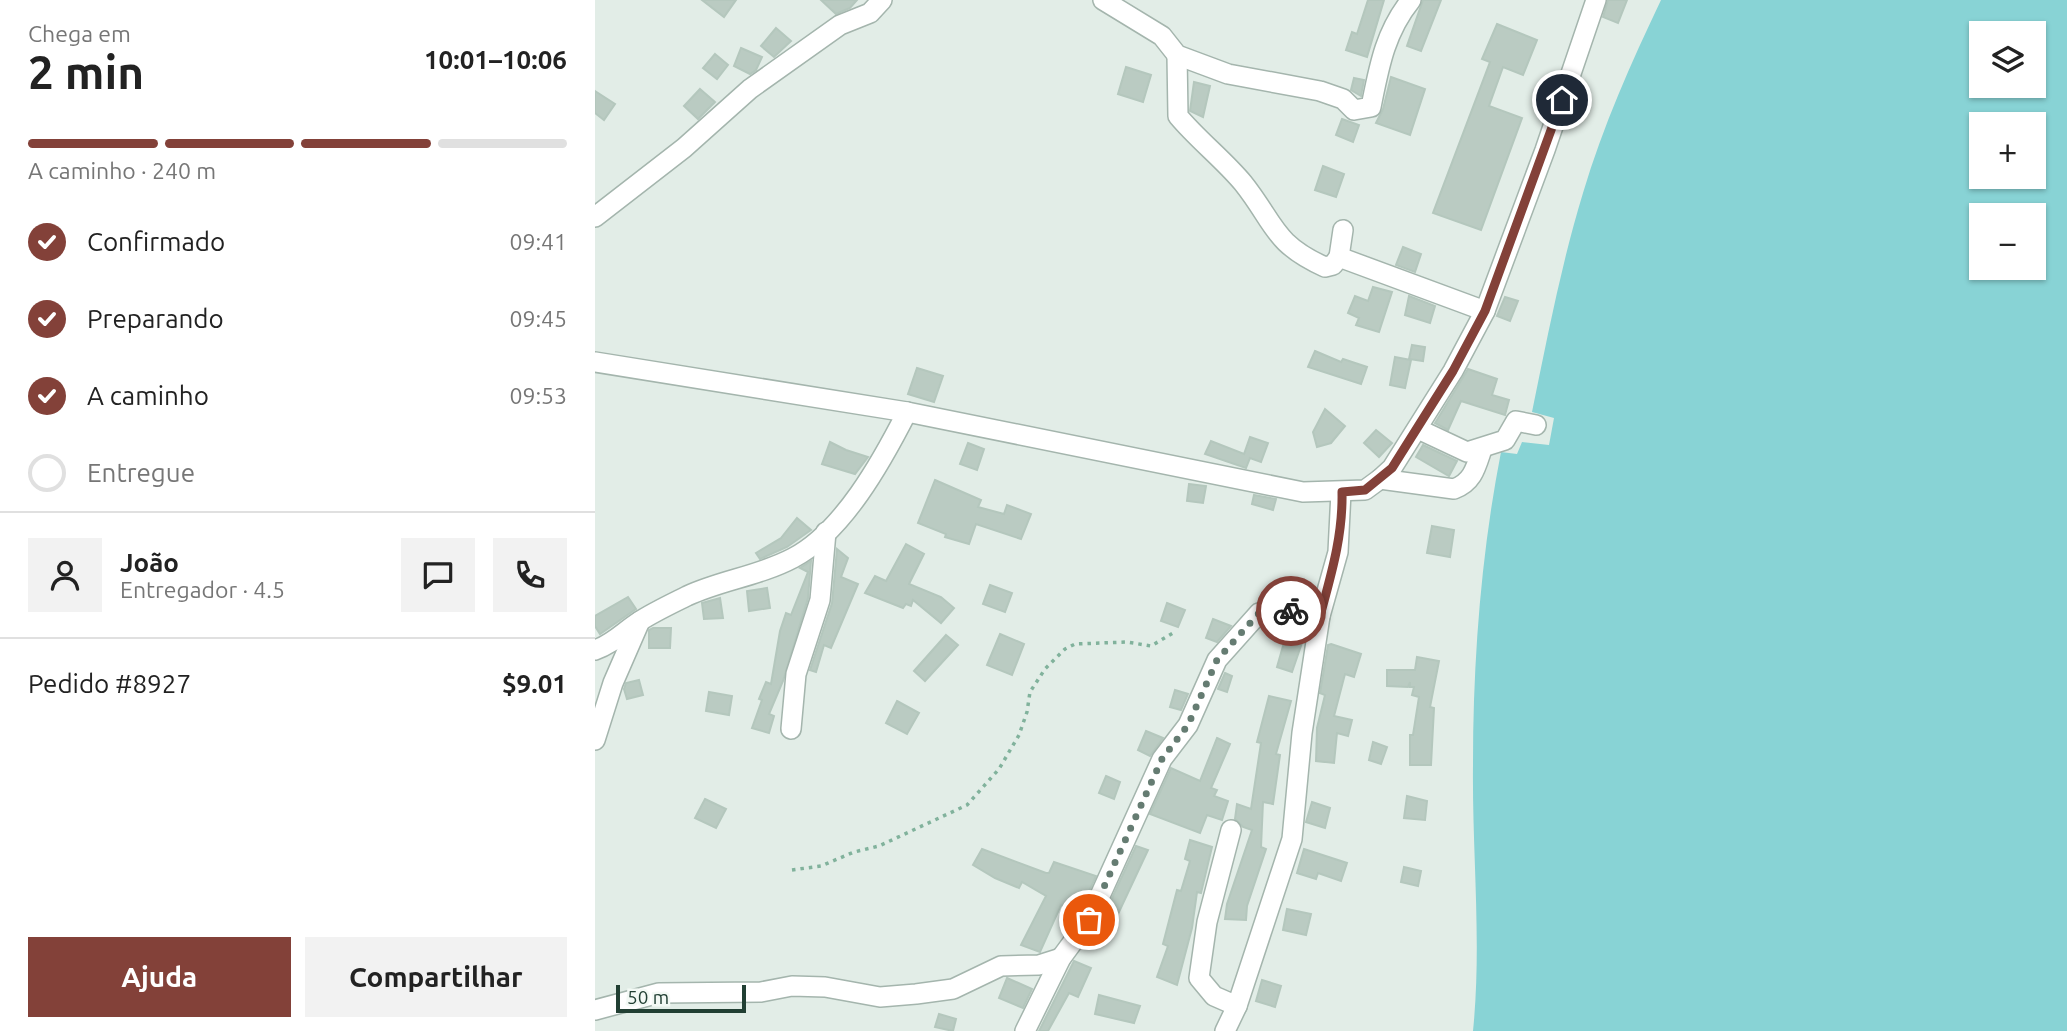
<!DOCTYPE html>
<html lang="pt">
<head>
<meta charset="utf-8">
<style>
	body { margin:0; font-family:Ubuntu,sans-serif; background:#f2f2f2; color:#222; height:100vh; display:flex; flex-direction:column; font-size:26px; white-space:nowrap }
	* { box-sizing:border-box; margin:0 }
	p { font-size:23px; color:#767676 }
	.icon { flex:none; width:38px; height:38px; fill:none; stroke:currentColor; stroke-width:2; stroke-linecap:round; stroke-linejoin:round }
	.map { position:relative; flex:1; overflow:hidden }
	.panel { display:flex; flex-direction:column; background:#fff; width:595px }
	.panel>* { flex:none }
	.buttons { position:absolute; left:1374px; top:21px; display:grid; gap:14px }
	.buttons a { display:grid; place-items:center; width:77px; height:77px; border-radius:0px; background:#fff; box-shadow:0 2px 5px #0004; font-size:35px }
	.scale { position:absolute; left:21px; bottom:18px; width:130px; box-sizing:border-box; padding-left:7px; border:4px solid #213f33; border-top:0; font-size:19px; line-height:24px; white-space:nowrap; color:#213f33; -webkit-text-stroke:5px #f3f9f5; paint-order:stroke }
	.pin { position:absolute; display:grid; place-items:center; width:60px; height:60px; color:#fff; margin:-30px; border:4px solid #fff; border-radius:50%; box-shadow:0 2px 7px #0007 }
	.courier { position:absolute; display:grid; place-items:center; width:70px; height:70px; margin:-35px; border:5px solid #834139; border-radius:50%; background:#fff; color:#222; box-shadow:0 2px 9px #0007 }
	.summary em { font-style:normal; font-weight:700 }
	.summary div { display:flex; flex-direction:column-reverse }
	.summary { display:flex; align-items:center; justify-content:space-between; height:119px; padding:0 28px }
	h1 { font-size:46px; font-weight:700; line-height:52px }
	.bar { display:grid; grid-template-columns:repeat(4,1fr); gap:10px 7px; align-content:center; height:84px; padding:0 28px }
	.bar i { height:9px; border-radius:5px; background:#e0e0e0 }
	.bar .selected { background:#834139 }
	.bar p { grid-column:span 4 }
	.line { display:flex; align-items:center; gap:18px; padding:0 28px; border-top:2px solid #e0e0e0 }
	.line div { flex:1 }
	.round { display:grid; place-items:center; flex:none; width:74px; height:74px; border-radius:0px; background:#f2f2f2 }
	ol { padding:0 28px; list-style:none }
	li { display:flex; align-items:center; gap:21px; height:77px }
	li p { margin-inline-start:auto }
	li .icon { padding:7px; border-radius:50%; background:#834139; color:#fff; stroke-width:4 }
	li:last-child { color:#767676 }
	li i { width:38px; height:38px; border:4px solid #e0e0e0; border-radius:50% }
	.action { display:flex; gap:14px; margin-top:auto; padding:14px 28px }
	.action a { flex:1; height:80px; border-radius:0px; background:#834139; color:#fff; font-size:28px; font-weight:700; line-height:80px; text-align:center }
	.action a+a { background:#f2f2f2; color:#222 }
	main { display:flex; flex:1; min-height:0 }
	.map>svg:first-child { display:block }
	.water { fill:#88d3d5; fill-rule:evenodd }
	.building { fill:#bacbc2; stroke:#b4c7bd; stroke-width:2 }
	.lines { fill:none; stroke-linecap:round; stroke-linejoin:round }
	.minor-casing { stroke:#a4b5ad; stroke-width:22 }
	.path { stroke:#81b29c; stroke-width:3.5; stroke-dasharray:3.5 5; stroke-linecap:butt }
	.minor { stroke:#fff; stroke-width:19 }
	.done { stroke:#657c72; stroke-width:7; stroke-dasharray:0 12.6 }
	.route { stroke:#834139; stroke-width:9 }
</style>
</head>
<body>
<main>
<section class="panel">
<div class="summary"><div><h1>2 min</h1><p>Chega em</p></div><em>10:01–10:06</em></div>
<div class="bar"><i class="selected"></i><i class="selected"></i><i class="selected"></i><i></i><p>A caminho · 240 m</p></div>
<ol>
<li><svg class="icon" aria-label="check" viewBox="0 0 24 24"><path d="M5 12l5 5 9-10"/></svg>Confirmado<p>09:41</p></li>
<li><svg class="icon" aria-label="check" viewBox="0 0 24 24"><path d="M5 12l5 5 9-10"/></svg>Preparando<p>09:45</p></li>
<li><svg class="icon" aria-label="check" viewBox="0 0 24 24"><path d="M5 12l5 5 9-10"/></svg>A caminho<p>09:53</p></li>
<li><i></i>Entregue</li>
</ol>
<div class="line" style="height:126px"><a class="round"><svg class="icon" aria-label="person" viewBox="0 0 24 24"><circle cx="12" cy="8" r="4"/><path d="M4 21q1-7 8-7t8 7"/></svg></a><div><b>João</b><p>Entregador · 4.5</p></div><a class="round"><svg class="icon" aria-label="chat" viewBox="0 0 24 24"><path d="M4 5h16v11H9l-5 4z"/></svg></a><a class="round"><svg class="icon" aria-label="phone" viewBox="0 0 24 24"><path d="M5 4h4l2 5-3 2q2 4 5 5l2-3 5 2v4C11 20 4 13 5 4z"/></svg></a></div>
<div class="line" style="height:91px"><div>Pedido #8927</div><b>$9.01</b></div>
<div class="action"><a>Ajuda</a><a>Compartilhar</a></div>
</section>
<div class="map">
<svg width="1472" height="1031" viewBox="0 0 1472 1031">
	<rect width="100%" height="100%" fill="#e2ede7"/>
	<!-- water -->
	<path class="water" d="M 1066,0 L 1472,0 L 1472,1031 L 878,1031 C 887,942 877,854 878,765 C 878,661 886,554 906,452 L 922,454 L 927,442 L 954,445 L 959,418 L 937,412 C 952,339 966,265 988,193 C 1008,126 1036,63 1066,0 ZM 1386,33 L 1438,33 L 1438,86 L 1386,86 ZM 1386,124 L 1438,124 L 1438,177 L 1386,177 ZM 1386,215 L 1438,215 L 1438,268 L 1386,268 Z"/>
	<!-- building -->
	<g class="building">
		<path d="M 107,0 L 141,0 L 129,17 Z"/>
		<path d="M 226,0 L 262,0 L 255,8 L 241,14 Z"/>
		<path d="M 773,0 L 789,0 L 772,57 L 751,50 L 757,32 L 762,34 Z"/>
		<path d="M 828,0 L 846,0 L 826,51 L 812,46 Z"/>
		<path d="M 1013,0 L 1032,0 L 1023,23 L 1008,17 Z"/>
		<path d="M 902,24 L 942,40 L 928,75 L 908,67 L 894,106 L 927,118 L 886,230 L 838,213 L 895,62 L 887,59 Z"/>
		<path d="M 181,28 L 196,41 L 179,57 L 166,46 Z"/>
		<path d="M 146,48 L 167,57 L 161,70 L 155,74 L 139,66 Z"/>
		<path d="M 120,54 L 133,65 L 122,79 L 108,68 Z"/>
		<path d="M 531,67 L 556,75 L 548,102 L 523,94 Z"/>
		<path d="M 796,77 L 830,89 L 815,135 L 781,123 L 788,109 Z"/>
		<path d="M 759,78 L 769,80 L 766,96 L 756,90 Z"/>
		<path d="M 599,82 L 615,86 L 608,117 L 595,111 Z"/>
		<path d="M 105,89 L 120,102 L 103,119 L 89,106 Z"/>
		<path d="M 0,91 L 20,104 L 9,120 L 0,113 Z"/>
		<path d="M 747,119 L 764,125 L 758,142 L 741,135 Z"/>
		<path d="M 728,166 L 749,174 L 741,197 L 720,190 Z"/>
		<path d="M 808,247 L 826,254 L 820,272 L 801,265 Z"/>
		<path d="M 778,287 L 797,292 L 784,332 L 761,325 L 764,318 L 753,313 L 760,296 L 773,301 Z"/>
		<path d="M 814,296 L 840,306 L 835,323 L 810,315 Z"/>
		<path d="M 910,297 L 923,301 L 915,321 L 902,316 Z"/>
		<path d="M 817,345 L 830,347 L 828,361 L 814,359 Z"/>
		<path d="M 720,351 L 746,362 L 748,359 L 772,367 L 766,384 L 713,367 Z"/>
		<path d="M 800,357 L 816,360 L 810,388 L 795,385 Z"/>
		<path d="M 322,368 L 348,376 L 339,402 L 313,394 Z"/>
		<path d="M 873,369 L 902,379 L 897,395 L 914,400 L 910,415 L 866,401 L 853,430 L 840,423 Z"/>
		<path d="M 730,409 L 750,426 L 736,443 L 722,447 L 718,432 Z"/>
		<path d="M 781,430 L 797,443 L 784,457 L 769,443 Z"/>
		<path d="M 655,437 L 673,443 L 666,462 L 655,458 L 651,468 L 610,454 L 616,441 L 649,454 Z"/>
		<path d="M 235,442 L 251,450 L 273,457 L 260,474 L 227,464 Z"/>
		<path d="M 373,443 L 389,449 L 382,470 L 365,464 Z"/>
		<path d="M 828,445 L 862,461 L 854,476 L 821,457 Z"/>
		<path d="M 340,480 L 386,500 L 383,507 L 409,514 L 412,505 L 436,514 L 426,539 L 381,524 L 374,544 L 350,537 L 351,534 L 323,523 Z"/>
		<path d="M 594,484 L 611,486 L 608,503 L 592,501 Z"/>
		<path d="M 659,495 L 681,499 L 678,510 L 657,504 Z"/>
		<path d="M 202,518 L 216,530 L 192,547 L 165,559 L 161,553 L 186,538 Z"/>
		<path d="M 837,526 L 859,530 L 855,557 L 832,553 Z"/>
		<path d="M 311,544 L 329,554 L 314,584 L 346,597 L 359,608 L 346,623 L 318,600 L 316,606 L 311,604 L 308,608 L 270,593 L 280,576 L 291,581 Z"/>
		<path d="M 242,549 L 253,558 L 246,577 L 263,584 L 236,648 L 229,645 L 221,672 L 215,670 L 237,603 Z"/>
		<path d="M 216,561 L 213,598 L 188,681 L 174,714 L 179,716 L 174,733 L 157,728 L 167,700 L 164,699 L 171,682 L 176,684 L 185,631 L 191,613 L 196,615 L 213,572 L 205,568 Z"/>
		<path d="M 696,580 L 715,583 L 711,601 L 692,598 Z"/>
		<path d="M 395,585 L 417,593 L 410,612 L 388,604 Z"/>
		<path d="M 172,588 L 175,608 L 154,611 L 152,591 Z"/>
		<path d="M 33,597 L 41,609 L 5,634 L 0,626 L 0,616 Z"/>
		<path d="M 125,598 L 128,618 L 109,619 L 107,603 Z"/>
		<path d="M 572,603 L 590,610 L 583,627 L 566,621 Z"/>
		<path d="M 618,619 L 636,626 L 622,642 L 611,638 Z"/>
		<path d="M 58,628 L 76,628 L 75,648 L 54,648 L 54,630 Z"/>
		<path d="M 692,632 L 709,637 L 697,672 L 682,667 Z"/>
		<path d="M 405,634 L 429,644 L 417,675 L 392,665 Z"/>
		<path d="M 351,635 L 363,645 L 330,681 L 319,671 Z"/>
		<path d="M 736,644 L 766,654 L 759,677 L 750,674 L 739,716 L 757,720 L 753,736 L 742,733 L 739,763 L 721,761 L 722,728 L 730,695 L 725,693 L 733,645 Z"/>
		<path d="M 822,657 L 844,661 L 835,707 L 839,708 L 836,765 L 815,765 L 815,735 L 818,735 L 824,697 L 817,695 L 819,687 L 815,687 L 815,682 L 813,687 L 792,686 L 792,670 L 820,670 Z"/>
		<path d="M 630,673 L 637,676 L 632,692 L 623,689 Z"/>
		<path d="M 44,680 L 48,695 L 32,699 L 29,689 L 31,683 Z"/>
		<path d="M 580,690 L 593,694 L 586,710 L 575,707 Z"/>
		<path d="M 114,692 L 137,696 L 134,715 L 111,711 Z"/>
		<path d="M 674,696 L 696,701 L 681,754 L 685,755 L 678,804 L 668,802 L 666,847 L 671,849 L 652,906 L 651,920 L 630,919 L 632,904 L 657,830 L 648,827 L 640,819 L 642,804 L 656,809 L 666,743 L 662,742 Z"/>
		<path d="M 302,701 L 324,713 L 312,734 L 291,723 Z"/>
		<path d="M 551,731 L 568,738 L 555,756 L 543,750 Z"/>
		<path d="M 622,738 L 635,744 L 616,788 L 622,790 L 619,796 L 633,801 L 627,820 L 612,815 L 605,833 L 555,814 L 576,768 L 605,781 Z"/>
		<path d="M 778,742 L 792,747 L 786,764 L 774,760 Z"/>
		<path d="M 511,776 L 525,782 L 519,799 L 504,793 Z"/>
		<path d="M 812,796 L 832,801 L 830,820 L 809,818 Z"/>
		<path d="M 110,799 L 131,809 L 121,828 L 100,818 Z"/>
		<path d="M 717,802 L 735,808 L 730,828 L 711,822 Z"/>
		<path d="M 595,840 L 617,847 L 606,893 L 602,892 L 597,928 L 582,985 L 562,977 L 573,946 L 568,944 L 582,890 L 586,891 L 595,861 L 590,859 Z"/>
		<path d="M 541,846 L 553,850 L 517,927 L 506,922 Z"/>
		<path d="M 387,849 L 451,873 L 454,873 L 459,862 L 501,876 L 484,913 L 466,905 L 445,952 L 426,945 L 451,896 L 427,882 L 424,888 L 400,878 L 378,865 Z"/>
		<path d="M 709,849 L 752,863 L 746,881 L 723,873 L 721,879 L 702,873 Z"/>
		<path d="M 809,867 L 826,871 L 823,886 L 806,882 Z"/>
		<path d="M 692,909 L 716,914 L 711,935 L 688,930 Z"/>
		<path d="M 479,961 L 496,968 L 483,997 L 474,993 L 453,1031 L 444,1031 Z"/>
		<path d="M 412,978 L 437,989 L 428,1008 L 404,998 Z"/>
		<path d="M 667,980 L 686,986 L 680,1007 L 661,1001 Z"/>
		<path d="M 504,995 L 545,1006 L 539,1023 L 500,1014 Z"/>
		<path d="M 344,1014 L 361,1019 L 358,1031 L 340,1027 Z"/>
	</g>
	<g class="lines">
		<!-- minor casing -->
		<g class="minor-casing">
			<g id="minor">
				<path d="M 508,0 L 567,36 L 582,55 L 633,74 L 725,91 L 748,99 L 759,110 L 776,107 C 784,67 790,32 816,0"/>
				<path d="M 582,55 L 583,116 C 603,140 628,159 648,183 C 680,223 677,243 730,267 L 738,265 L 744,257"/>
				<path d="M 0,217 L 89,148 L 155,89 L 245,25 L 275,13 L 287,0"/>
				<path d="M 748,230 L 744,257 L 890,311"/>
				<path d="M 0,362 L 312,412 L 708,492 L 770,490 L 785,479 L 797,468 L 858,371 L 890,311 L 950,150 L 1001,0"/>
				<path d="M 823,429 L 872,452 L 910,440 L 921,421 L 941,425"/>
				<path d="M 785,479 L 859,489 C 878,482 881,467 887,449"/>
				<path d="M 0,650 C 18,644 29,631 45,621 C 59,612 76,604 92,596 C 126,580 164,576 198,558 C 248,532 287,461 312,412"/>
				<path d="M 196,729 L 201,674 L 225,600 L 231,532"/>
				<path d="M 0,740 L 18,683 L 45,621"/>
				<path d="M 636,830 L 612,922 L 604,978 L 619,996 L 642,1006"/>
				<path d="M 0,1010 L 64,993 L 166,992 L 197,986 L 230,987 L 285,997 L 321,994 L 358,989 L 406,966 L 444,965 L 466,958"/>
				<path d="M 430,1031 L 466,958 L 494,920 L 567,759 L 593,725 L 622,660 L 664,613 L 681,609 L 725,616"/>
				<path d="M 630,1031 L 642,1006 L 697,839 L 707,733 L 725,616 L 743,552 L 746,492"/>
			</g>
		</g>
		<!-- path -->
		<path class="path" d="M 197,870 L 226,866 L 259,852 L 284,846 L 372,805 L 404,769 L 424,735 L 432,712 L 435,692 L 450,669 L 470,649 L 480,644 L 532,642 L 556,646 L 578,633"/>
		<!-- minor -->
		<use href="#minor" class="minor"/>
	</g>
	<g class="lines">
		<!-- done -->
		<path class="done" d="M 494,920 L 567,759 L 593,725 L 622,660 L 664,613 L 681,609 L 696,611"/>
		<!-- route -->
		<path class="route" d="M 696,611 L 725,616 C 736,575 748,536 747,492 L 770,490 L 797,468 L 858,371 L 890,311 L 967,100"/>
	</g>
</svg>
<div class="buttons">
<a><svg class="icon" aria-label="layers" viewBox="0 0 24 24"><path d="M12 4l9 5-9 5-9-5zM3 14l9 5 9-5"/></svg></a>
<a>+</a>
<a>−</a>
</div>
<div class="scale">50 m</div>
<div class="pin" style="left:494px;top:920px;background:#ea580c"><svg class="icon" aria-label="bag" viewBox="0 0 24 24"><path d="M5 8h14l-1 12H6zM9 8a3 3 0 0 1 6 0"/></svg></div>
<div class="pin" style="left:967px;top:100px;background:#1f2937"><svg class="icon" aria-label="home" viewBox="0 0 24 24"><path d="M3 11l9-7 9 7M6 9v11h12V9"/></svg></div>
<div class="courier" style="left:696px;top:611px"><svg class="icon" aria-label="bike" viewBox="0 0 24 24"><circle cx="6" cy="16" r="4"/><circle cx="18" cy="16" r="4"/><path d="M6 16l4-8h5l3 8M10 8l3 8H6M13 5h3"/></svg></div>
</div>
</main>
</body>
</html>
